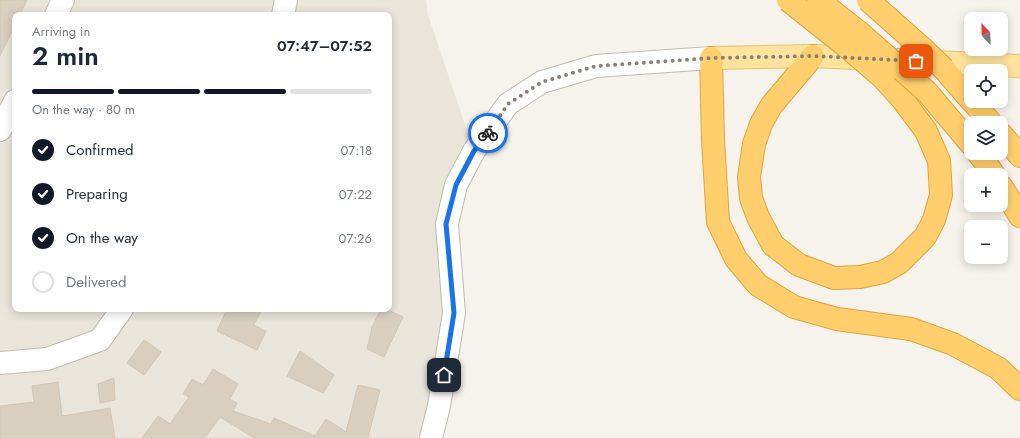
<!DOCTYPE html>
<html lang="en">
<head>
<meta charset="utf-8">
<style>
	body { margin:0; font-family:Jost,sans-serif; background:#f6f6f7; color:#1f2937; height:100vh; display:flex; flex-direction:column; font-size:15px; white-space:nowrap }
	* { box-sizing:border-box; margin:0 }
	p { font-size:13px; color:#747a83 }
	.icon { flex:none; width:22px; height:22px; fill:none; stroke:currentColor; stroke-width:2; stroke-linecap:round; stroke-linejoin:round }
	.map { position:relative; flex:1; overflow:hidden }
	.sheet { position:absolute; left:12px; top:12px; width:380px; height:300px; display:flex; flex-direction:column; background:#fff; border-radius:8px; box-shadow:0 2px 10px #0003 }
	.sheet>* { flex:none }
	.needle { width:26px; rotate:337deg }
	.controls { position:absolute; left:964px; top:12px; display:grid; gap:8px }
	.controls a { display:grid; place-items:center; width:44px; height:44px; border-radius:8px; background:#fff; box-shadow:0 2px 10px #0003; font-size:20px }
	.pin { position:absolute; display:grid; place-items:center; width:34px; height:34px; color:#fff; margin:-17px; border-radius:8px; box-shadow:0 2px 6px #0006 }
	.courier { position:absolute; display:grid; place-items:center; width:40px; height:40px; margin:-20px; border:3px solid #1a73e8; border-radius:50%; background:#fff; color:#222; box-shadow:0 1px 5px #0007 }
	.headline em { font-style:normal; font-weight:600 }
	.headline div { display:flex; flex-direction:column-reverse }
	.headline { display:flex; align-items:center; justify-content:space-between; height:68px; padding:0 20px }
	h1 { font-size:26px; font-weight:600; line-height:30px }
	.bar { display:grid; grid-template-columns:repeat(4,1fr); gap:6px 4px; align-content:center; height:48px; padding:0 20px }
	.bar i { height:5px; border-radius:3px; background:#e0e1e3 }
	.bar .active { background:#111827 }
	.bar p { grid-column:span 4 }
	ol { padding:0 20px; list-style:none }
	li { display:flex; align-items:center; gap:12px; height:44px }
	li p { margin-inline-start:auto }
	li .icon { padding:4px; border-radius:50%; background:#111827; color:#fff; stroke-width:4 }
	li:last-child { color:#747a83 }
	li i { width:22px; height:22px; border:2px solid #e0e1e3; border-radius:50% }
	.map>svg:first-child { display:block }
	.residential { fill:#eae5da; fill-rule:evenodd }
	.building { fill:#d8cfc1; stroke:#d3c7b4 }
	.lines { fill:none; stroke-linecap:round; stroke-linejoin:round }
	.minor-casing { stroke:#c2bbae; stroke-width:24 }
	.major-casing { stroke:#e6c16a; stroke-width:24 }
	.highway-casing { stroke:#e0a43c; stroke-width:24 }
	.minor { stroke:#fff; stroke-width:22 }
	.major { stroke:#ffe39c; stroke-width:22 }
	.highway { stroke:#ffcf6e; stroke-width:22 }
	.highway-bridge-casing { stroke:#e0a43c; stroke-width:24; stroke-linecap:butt }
	.highway-bridge { stroke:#ffcf6e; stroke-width:22 }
	.done { stroke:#878178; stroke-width:4; stroke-dasharray:0 7.2 }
	.route { stroke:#1a73e8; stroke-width:5 }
</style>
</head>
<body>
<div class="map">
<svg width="1020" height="438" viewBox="0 0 1020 438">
	<rect width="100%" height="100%" fill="#f6f3ec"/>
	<!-- residential -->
	<path class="residential" d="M 0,0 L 426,0 L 428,15 L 474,151 L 456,185 L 454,313 L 431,438 L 0,438 ZM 15,15 L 389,15 L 389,309 L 15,309 Z"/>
	<!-- building -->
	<g class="building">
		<path d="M 0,0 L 27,0 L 20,15 L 15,15 L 15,25 L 0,56 Z"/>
		<path d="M 227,309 L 262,309 L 254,325 L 266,331 L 257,350 L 217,331 Z"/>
		<path d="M 381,309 L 386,309 L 403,317 L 384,357 L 367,349 L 372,327 Z"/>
		<path d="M 144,340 L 161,352 L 144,375 L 127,363 Z"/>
		<path d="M 300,351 L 334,375 L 323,393 L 287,376 Z"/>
		<path d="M 213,369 L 238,384 L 230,399 L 237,403 L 233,411 L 271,424 L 274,418 L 315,436 L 326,419 L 346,432 L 358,385 L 380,390 L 368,438 L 254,438 L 220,417 L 205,438 L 142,438 L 158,416 L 170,424 L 189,397 L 183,394 L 192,379 L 203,385 Z"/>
		<path d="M 114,378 L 115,400 L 100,403 L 98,384 Z"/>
		<path d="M 58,382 L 62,416 L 110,408 L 115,438 L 0,438 L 0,406 L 34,402 L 32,386 Z"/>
	</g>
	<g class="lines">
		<!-- minor casing -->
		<g class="minor-casing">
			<g id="minor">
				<path d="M 56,15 L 63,0"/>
				<path d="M 283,15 L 286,0"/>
				<path d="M 0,130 L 15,101"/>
				<path d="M 0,363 L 47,359 L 100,340 L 122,309"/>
				<path d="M 431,438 L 439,406 L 454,313 L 447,224 L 456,185 L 474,151 L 508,104 L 542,82 L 596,66 L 711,58"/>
			</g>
		</g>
		<!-- major casing -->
		<g class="major-casing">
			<path id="major" d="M 711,58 L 813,56 L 1020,66"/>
		</g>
		<!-- highway casing -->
		<g class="highway-casing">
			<g id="highway">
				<path d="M 813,56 L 771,106 L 761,124 L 754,144 L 749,177 L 751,198 L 758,217 L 773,245 L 799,265 L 834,278 L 860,277 L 883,272 L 899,263 L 925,237 L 934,220 L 941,195 L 939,161 L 926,131 L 903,100 L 883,78"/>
				<path d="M 711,58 L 713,140 L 718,222 L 736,259 L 758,285 L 794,307 L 837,319 L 911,329 L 953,344 L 998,368 L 1020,389"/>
				<path d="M 944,69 L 971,100"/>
				<path d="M 927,92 L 971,144"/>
				<path d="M 972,101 L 991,123"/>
				<path d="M 1001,134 L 1020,156"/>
				<path d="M 978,153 L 986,163 L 994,175"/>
				<path d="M 1001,186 L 1020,216"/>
			</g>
		</g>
		<!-- minor -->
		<use href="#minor" class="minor"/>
		<!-- major -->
		<use href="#major" class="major"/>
		<!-- highway -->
		<use href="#highway" class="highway"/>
		<!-- highway-bridge casing -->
		<g class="highway-bridge-casing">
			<g id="highway-bridge">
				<path d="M 788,0 L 847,47 L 883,78"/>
				<path d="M 818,0 L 860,33 L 927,92"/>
				<path d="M 868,0 L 922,48 L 944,69"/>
			</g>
		</g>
		<!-- highway-bridge -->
		<use href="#highway-bridge" class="highway-bridge"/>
	</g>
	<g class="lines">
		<!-- done -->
		<path class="done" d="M 488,133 L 508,104 L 542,82 L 596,66 L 711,58 L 813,56 L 916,61"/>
		<!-- route -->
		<path class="route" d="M 444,375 L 454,313 L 446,224 L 456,185 L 474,151 L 488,133"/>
	</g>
</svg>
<div class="controls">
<a><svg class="needle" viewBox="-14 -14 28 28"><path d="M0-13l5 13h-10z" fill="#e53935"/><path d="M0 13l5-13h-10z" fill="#747a83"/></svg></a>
<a><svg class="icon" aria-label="locate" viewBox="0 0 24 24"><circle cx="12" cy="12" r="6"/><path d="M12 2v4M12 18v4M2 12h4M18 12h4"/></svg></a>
<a><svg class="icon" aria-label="layers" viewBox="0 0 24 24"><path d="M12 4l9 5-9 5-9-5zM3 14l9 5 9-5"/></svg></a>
<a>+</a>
<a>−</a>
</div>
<div class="pin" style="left:916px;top:61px;background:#ea580c"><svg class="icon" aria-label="bag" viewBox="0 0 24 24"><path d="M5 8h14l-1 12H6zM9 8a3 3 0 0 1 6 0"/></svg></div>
<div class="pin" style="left:444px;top:375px;background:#1f2937"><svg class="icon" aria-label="home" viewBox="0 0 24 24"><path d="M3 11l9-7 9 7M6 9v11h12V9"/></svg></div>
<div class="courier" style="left:488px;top:133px"><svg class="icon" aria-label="bike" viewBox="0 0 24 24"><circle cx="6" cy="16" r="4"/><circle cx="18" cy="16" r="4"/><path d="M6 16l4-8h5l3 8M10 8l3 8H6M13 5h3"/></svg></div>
<section class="sheet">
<div class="headline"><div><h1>2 min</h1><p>Arriving in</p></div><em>07:47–07:52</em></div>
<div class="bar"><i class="active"></i><i class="active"></i><i class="active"></i><i></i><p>On the way · 80 m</p></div>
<ol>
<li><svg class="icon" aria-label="check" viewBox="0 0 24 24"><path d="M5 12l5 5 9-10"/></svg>Confirmed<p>07:18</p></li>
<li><svg class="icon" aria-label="check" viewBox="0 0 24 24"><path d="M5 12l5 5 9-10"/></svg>Preparing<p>07:22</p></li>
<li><svg class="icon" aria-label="check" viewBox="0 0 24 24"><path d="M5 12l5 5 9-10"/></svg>On the way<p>07:26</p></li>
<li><i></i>Delivered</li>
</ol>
</section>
</div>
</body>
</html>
